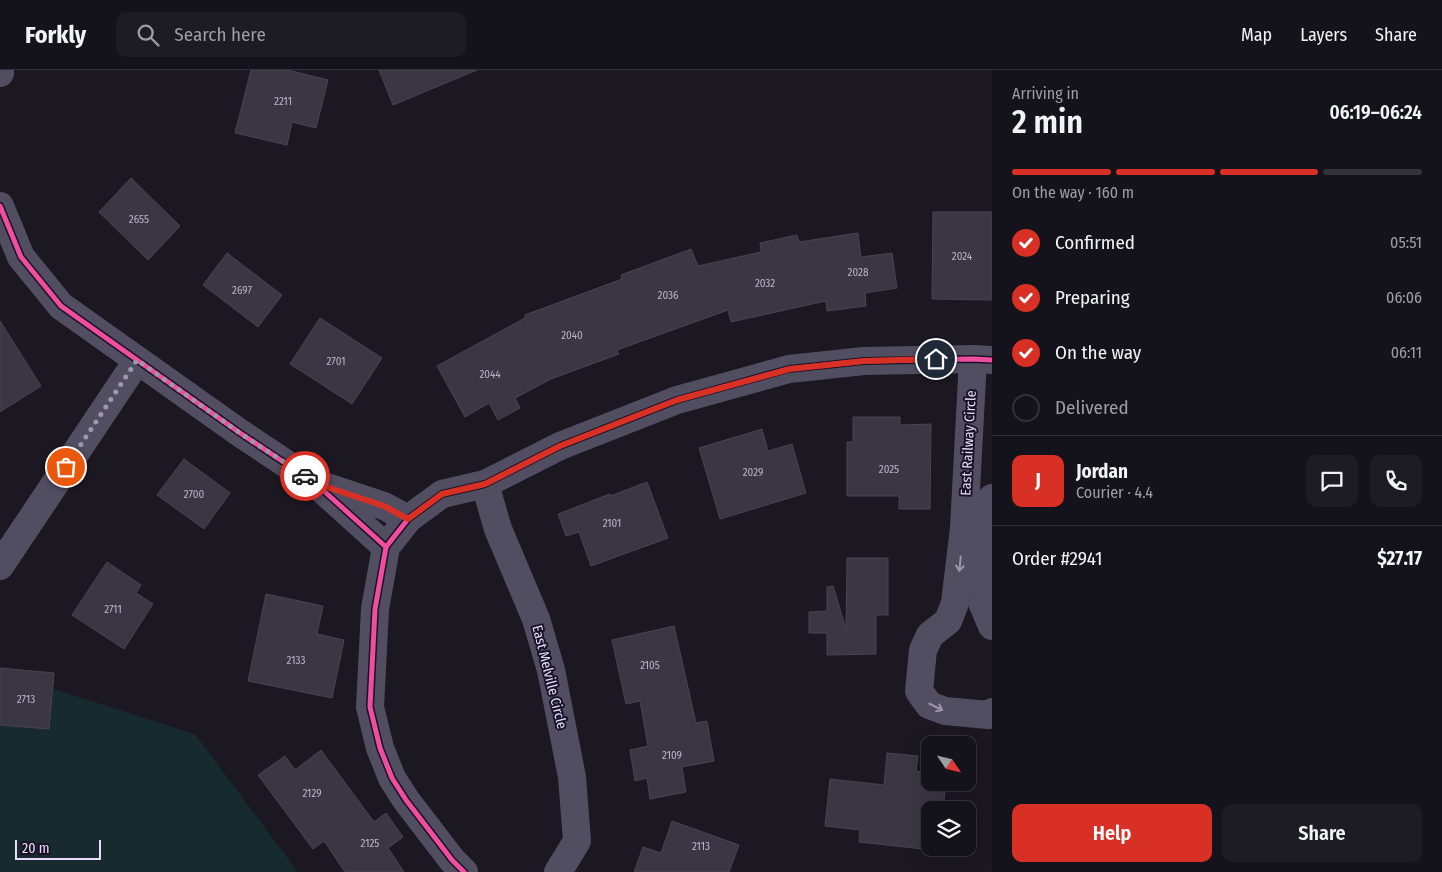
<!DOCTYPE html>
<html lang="en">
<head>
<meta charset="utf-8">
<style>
	body { margin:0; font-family:"Fira Sans Condensed",sans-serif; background:#1d1b23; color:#f1f3f6; height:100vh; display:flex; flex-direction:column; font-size:19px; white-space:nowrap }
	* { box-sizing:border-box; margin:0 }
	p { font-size:16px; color:#9d9ea2 }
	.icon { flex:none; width:28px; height:28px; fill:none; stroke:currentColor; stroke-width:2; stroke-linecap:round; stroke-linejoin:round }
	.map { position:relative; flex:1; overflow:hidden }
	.details { display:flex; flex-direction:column; background:#14121a; width:450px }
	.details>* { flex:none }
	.needle { width:32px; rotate:125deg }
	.tools { position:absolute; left:921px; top:666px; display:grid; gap:10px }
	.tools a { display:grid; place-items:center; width:55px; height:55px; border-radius:10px; background:#14121a; box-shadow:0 5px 20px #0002,0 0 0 1px #333239; font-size:25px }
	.scale { position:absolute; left:15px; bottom:12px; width:86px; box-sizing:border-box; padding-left:5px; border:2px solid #e5dcfb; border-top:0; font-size:14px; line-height:18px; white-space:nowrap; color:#e5dcfb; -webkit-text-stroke:4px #1a1327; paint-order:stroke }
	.pin { position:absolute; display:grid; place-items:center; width:42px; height:42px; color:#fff; margin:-21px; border:2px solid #fff; border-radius:50%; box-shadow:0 1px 5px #0007 }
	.courier { position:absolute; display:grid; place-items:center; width:50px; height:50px; margin:-25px; border:4px solid #d93025; border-radius:50%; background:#fff; color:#222; box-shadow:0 1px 6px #0007 }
	.head em { font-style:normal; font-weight:600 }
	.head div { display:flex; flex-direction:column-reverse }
	.head { display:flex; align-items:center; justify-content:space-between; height:85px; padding:0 20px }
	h1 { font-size:32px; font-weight:600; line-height:38px }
	.bar { display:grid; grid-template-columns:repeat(4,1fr); gap:8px 5px; align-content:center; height:60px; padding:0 20px }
	.bar i { height:6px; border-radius:4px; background:#333239 }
	.bar .on { background:#d93025 }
	.bar p { grid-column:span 4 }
	.line { display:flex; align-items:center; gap:12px; padding:0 20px; border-top:1px solid #333239 }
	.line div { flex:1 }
	.round { display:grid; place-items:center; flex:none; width:52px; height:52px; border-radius:10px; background:#1d1b23 }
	ol { padding:0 20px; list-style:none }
	li { display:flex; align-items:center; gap:15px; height:55px }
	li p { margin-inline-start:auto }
	li .icon { padding:5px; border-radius:50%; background:#d93025; color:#fff; stroke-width:4 }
	li:last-child { color:#9d9ea2 }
	li i { width:28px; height:28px; border:2px solid #333239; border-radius:50% }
	.button { display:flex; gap:10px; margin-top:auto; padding:10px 20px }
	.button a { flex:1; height:58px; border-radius:10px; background:#d93025; color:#fff; font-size:20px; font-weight:600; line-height:58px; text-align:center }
	.button a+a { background:#1d1b23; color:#f1f3f6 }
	header { display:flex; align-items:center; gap:30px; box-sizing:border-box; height:70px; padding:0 25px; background:#14121a; border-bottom:1px solid #333239 }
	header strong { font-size:24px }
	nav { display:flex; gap:28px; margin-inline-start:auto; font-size:18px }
	.search { width:350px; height:45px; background:#1d1b23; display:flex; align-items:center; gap:12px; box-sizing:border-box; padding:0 18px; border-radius:10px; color:#9d9ea2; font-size:19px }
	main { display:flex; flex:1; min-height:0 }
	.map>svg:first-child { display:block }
	.green { fill:#172a2e }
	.building { fill:#3b3643; stroke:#494354 }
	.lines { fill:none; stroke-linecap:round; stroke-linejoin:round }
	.minor { stroke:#524e62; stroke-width:28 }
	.cycleway-casing { stroke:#1a1327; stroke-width:8 }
	.cycleway { stroke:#ef4d9e; stroke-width:5 }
	.oneway { stroke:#9c95ae }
	.done { stroke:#9e97af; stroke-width:5; stroke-dasharray:0 9 }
	.route { stroke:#d93025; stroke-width:6 }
	.labels { text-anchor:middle; stroke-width:4; stroke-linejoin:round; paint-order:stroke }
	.number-label { font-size:11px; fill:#bab2cd }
	.street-label { font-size:14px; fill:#e5dcfb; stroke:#1a1327 }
</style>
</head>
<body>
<header>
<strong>Forkly</strong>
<div class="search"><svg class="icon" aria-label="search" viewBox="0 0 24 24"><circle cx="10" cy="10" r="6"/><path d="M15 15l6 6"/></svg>Search here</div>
<nav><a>Map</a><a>Layers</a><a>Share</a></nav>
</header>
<main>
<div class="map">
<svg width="992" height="802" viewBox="0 0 992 802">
	<rect width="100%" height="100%" fill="#1b1822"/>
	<!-- green -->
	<path class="green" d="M 0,602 L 195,664 L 298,802 L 0,802 Z"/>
	<!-- building -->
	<g class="building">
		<path d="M 251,0 L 288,0 L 328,10 L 316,58 L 292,52 L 287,75 L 235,63 Z"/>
		<path d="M 379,0 L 477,0 L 393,35 Z"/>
		<path d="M 131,108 L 180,156 L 148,190 L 99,142 Z"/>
		<path d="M 933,142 L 992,142 L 992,230 L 932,229 Z"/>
		<path d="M 858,163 L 861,187 L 892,183 L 897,218 L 865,223 L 866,236 L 827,241 L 826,231 L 731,252 L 728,240 L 617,280 L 619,284 L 551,309 L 515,328 L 520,338 L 498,350 L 489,333 L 465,347 L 437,296 L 525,248 L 525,245 L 622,209 L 621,205 L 691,179 L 698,196 L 761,182 L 760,173 L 797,165 L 799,172 Z"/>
		<path d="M 227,183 L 282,225 L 258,257 L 203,215 Z"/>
		<path d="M 320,248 L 382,288 L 352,334 L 290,294 Z"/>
		<path d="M 0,251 L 41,316 L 0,342 Z"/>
		<path d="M 853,347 L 900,347 L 900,355 L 931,354 L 930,439 L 899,439 L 899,426 L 847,426 L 847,372 L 853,372 Z"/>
		<path d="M 762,359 L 768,381 L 792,374 L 806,423 L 720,449 L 699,378 Z"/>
		<path d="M 184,389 L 230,423 L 204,459 L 157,425 Z"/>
		<path d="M 647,412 L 668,468 L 591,496 L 579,462 L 566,466 L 558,444 L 610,424 L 610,426 Z"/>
		<path d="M 847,488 L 888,488 L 888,545 L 876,545 L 876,584 L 827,585 L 827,563 L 809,563 L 809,542 L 827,541 L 827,517 L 833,516 L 846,559 Z"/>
		<path d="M 107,492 L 141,515 L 136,523 L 153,534 L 124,579 L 72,545 Z"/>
		<path d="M 266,524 L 323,536 L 317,564 L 344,570 L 332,628 L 248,611 Z"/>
		<path d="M 674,556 L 696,653 L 707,651 L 714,691 L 682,697 L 686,722 L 650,729 L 647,708 L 635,711 L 630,680 L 648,676 L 640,631 L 626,634 L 612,570 Z"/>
		<path d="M 0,598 L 54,603 L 49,659 L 0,655 Z"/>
		<path d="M 321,680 L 374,752 L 386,743 L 403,767 L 388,778 L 404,802 L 345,802 L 324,771 L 313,779 L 258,705 L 285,686 L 295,700 Z"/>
		<path d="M 887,683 L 918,686 L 916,701 L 930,703 L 930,712 L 946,712 L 943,740 L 930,740 L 930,766 L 924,765 L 923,779 L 859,772 L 860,760 L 825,756 L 830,709 L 884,715 Z"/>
		<path d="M 672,751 L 739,775 L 729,802 L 634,802 L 643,777 L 661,783 Z"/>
	</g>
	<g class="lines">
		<!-- minor -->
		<g class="minor">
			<path d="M 0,3 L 0,0"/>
			<path d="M 0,136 L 21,187 L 61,236 L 240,363 L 315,413 L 386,477"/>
			<path d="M 973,289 L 964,458 L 955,533 L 948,551 L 930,565 L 923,580 L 919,621 L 929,635 L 945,641 L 988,645 L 992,642"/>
			<path d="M 485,414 L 498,459 L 536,549 L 551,600 L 572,707 L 577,771 L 558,802"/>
			<path d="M 324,416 L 384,436 L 408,449"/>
			<path d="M 992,428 L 983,535 L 992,556"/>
			<path d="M 0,496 L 137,291"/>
			<path d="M 464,802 L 452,790 L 406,730 L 392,708 L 380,678 L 370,637 L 375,539 L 386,477 L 408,449 L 442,424 L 485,414 L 560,376 L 677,330 L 789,299 L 864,291 L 973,289 L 992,290"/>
		</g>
		<!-- cycleway casing -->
		<g class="cycleway-casing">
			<g id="cycleway">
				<path d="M 0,136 L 21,187 L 61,236 L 240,363 L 315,413 L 386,477"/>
				<path d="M 464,802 L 452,790 L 406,730 L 392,708 L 380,678 L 370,637 L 375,539 L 386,477 L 408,449 L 442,424 L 485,414 L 560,376 L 677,330 L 789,299 L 864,291 L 973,289 L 992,290"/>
			</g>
		</g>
		<!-- cycleway -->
		<use href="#cycleway" class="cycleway"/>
	</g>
	<!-- one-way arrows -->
	<defs><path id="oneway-shaft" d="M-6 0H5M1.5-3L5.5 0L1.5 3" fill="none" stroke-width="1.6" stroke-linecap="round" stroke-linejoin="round" transform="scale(1.25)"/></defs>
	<g class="oneway">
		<use href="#oneway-shaft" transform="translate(960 494) rotate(96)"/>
		<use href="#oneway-shaft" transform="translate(936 637) rotate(26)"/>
	</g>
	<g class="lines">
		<!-- done -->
		<path class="done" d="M 66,397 L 137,290 L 240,363 L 305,406"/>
		<!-- route -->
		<path class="route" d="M 305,406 L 315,413 L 384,436 L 408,449 L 442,424 L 485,414 L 560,376 L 677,330 L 790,299 L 864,291 L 936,289"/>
	</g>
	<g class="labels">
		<!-- number labels -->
		<g class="number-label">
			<text x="283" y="35">2211</text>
			<text x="139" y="153">2655</text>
			<text x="962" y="190">2024</text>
			<text x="858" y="206">2028</text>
			<text x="765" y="217">2032</text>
			<text x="242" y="224">2697</text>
			<text x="668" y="229">2036</text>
			<text x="572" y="269">2040</text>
			<text x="336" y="295">2701</text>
			<text x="490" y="308">2044</text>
			<text x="889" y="403">2025</text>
			<text x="753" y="406">2029</text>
			<text x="194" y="428">2700</text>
			<text x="612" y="457">2101</text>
			<text x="113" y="543">2711</text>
			<text x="296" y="594">2133</text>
			<text x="650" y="599">2105</text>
			<text x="26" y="633">2713</text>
			<text x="672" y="689">2109</text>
			<text x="312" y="727">2129</text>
			<text x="370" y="777">2125</text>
			<text x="701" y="780">2113</text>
		</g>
		<!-- street labels -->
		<g class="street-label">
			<text transform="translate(968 373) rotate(-87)" y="5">East Railway Circle</text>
			<text transform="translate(550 607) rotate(76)" y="5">East Melville Circle</text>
		</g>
	</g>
</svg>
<div class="tools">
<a><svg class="needle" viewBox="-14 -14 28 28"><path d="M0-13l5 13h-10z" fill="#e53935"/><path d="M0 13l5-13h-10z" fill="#9d9ea2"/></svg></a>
<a><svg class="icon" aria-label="layers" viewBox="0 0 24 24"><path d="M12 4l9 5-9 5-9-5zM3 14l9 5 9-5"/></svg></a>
</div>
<div class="scale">20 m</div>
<div class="pin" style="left:66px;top:397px;background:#ea580c"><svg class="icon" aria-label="bag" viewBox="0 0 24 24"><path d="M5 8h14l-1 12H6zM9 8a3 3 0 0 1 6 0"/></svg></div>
<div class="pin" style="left:936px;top:289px;background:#1f2937"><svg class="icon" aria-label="home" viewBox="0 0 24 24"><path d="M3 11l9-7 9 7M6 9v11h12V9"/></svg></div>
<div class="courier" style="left:305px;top:406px"><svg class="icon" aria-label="car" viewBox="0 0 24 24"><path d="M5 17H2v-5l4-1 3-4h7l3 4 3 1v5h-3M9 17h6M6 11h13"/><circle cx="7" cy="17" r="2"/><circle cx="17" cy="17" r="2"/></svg></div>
</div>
<section class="details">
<div class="head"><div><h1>2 min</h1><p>Arriving in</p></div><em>06:19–06:24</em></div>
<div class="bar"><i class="on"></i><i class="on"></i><i class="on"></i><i></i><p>On the way · 160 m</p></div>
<ol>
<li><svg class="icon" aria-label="check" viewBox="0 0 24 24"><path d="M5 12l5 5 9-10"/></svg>Confirmed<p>05:51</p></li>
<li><svg class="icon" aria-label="check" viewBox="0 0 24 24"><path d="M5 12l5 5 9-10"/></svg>Preparing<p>06:06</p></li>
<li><svg class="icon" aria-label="check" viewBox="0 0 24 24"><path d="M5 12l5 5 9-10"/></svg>On the way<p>06:11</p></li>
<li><i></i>Delivered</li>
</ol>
<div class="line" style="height:90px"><b class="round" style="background:#d93025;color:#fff">J</b><div><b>Jordan</b><p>Courier · 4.4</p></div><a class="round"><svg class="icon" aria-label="chat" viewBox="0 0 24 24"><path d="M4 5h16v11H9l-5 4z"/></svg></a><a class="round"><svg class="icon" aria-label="phone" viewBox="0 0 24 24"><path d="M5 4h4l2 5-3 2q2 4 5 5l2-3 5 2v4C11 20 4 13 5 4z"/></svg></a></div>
<div class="line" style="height:65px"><div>Order #2941</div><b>$27.17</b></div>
<div class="button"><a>Help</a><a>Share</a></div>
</section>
</main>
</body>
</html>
